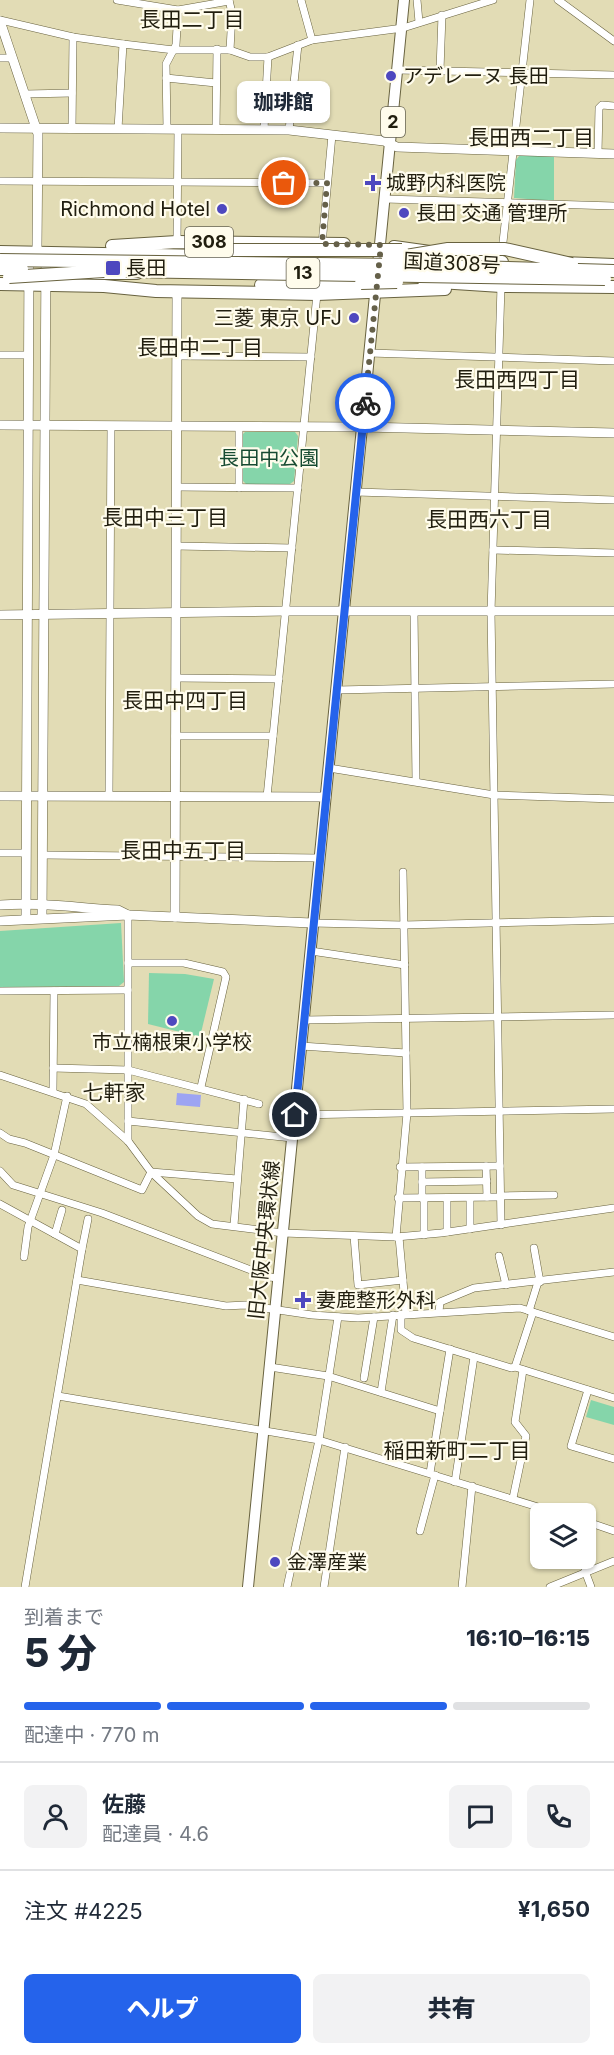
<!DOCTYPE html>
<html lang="ja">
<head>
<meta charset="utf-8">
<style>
	body { margin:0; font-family:Inter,"Noto Sans JP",sans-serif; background:#f2f2f3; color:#1f2937; height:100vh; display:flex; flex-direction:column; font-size:22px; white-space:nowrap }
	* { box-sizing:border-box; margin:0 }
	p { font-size:20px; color:#747a83 }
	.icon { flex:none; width:33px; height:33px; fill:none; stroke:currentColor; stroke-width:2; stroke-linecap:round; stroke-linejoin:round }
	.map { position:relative; height:1587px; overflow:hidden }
	.details { display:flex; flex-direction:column; background:#fff; flex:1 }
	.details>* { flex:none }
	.buttons { position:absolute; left:530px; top:1503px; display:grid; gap:12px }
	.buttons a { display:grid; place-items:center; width:66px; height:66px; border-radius:9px; background:#fff; box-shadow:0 2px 4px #0004; font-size:30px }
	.pin { position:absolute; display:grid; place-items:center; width:51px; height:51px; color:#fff; margin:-26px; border:3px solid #fff; border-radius:50%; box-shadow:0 2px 6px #0007 }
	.courier { position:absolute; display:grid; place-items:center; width:60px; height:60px; margin:-30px; border:4px solid #2563eb; border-radius:50%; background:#fff; color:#222; box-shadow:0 2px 8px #0007 }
	.bubble { position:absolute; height:42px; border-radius:9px; background:#fff; box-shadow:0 2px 4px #0004; font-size:20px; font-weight:800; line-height:42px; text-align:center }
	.head em { font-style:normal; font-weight:800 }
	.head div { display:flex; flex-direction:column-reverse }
	.head { display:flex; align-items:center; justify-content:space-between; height:102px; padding:0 24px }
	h1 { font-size:39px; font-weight:800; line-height:45px }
	.bar { display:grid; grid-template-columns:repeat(4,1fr); gap:9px 6px; align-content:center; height:72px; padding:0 24px }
	.bar i { height:8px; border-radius:4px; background:#e0e1e3 }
	.bar .active { background:#2563eb }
	.bar p { grid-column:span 4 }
	.line { display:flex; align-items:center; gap:15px; padding:0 24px; border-top:2px solid #e0e1e3 }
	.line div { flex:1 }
	.round { display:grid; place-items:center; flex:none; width:63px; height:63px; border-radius:9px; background:#f2f2f3 }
	.button { display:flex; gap:12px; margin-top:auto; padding:12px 24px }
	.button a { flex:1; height:69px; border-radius:9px; background:#2563eb; color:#fff; font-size:24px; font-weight:800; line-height:69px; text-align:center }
	.button a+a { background:#f2f2f3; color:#1f2937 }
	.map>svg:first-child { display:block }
	.green { fill:#85d5aa }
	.water { fill:#9da4f3 }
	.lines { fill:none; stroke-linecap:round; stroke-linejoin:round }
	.street-casing { stroke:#68623f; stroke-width:8 }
	.secondary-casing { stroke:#68623f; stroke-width:10 }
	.primary-casing { stroke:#68623f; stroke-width:12 }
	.highway-casing { stroke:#68623f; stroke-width:14 }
	.street { stroke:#fff; stroke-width:7 }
	.secondary { stroke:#fff; stroke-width:9 }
	.primary { stroke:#fff; stroke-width:10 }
	.highway { stroke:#fff; stroke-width:12 }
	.highway-bridge-casing { stroke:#68623f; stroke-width:14; stroke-linecap:butt }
	.highway-bridge { stroke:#fff; stroke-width:12 }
	.done { stroke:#656049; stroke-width:6; stroke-dasharray:0 10.8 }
	.route { stroke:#2563eb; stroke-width:8 }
	.poi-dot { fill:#4e48bf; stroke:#fffcec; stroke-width:2 }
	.labels { text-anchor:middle; stroke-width:4.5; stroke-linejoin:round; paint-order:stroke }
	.shield { fill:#fffcec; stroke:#646151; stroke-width:1.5 }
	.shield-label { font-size:18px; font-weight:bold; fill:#211e0f }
	.poi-label { font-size:20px; fill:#211e0f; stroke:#fffcec; text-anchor:start }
	.street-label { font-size:20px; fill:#211e0f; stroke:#fffcec }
	.park-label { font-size:20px; fill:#174b32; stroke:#fffcec }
	.neighbourhood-label { font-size:21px; fill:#211e0f; stroke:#fffcec }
</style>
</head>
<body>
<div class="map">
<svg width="614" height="1587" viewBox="0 0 614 1587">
	<rect width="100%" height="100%" fill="#e2dcb5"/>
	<!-- green -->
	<g class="green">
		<path d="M 520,155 L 554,156 L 554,201 L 514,198 L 516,160 Z"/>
		<path d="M 245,432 L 295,432 L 298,436 L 294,481 L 290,484 L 246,484 L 242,480 L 241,436 Z"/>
		<path d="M 121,923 L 124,982 L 119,986 L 0,987 L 0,931 Z"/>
		<path d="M 149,973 L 185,974 L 214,979 L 200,1037 L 148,1024 Z"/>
		<path d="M 591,1400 L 614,1407 L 614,1425 L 586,1417 Z"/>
	</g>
	<!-- water -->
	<path class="water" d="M 177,1093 L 201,1095 L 200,1107 L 176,1105 Z"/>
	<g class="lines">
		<!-- street casing -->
		<g class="street-casing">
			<g id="street">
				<path d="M 117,0 L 178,10 L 229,1"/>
				<path d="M 229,0 L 232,13 L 230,50"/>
				<path d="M 301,0 L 312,40"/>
				<path d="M 417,0 L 419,22"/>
				<path d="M 558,0 L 614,41"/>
				<path d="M 0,20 L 73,37 L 123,44 L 174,50 L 230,50 L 250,57 L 268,57 L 312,40 L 403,28 L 493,0"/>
				<path d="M 0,58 L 12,58"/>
				<path d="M 398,70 L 614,75"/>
				<path d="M 440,70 L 442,15"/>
				<path d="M 166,78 L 216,83"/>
				<path d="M 26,94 L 72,93"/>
				<path d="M 72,129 L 73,37"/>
				<path d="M 118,129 L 123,44"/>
				<path d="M 167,129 L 166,64 L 176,45 L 178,10"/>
				<path d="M 264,129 L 268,57"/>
				<path d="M 216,130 L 217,49"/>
				<path d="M 289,130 L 298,45"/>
				<path d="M 598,153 L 599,108 L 602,105 L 614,106"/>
				<path d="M 0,181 L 327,183"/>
				<path d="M 385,199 L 614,206"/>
				<path d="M 177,242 L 178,129"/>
				<path d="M 322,244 L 332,135"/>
				<path d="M 502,251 L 530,0"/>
				<path d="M 501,286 L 491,612 L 501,1225"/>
				<path d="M 370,353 L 614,361"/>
				<path d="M 0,355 L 28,355"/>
				<path d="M 177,356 L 311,357"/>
				<path d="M 239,428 L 239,488"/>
				<path d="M 176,487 L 298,488"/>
				<path d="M 356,492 L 614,500"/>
				<path d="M 176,546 L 292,548"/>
				<path d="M 493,550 L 614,553"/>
				<path d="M 414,612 L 416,780"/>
				<path d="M 176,678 L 279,679"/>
				<path d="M 337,690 L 614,684"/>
				<path d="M 175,736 L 273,736"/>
				<path d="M 329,768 L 494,795 L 614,799"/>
				<path d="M 109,796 L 111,426"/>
				<path d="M 267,797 L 317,294"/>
				<path d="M 0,853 L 26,853"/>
				<path d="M 43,855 L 320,858"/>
				<path d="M 128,915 L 128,1141"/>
				<path d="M 312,923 L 403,925 L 614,920"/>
				<path d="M 311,951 L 405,965"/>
				<path d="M 128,963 L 184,963 L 223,972 L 226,977 L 201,1087"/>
				<path d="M 0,991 L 128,990"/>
				<path d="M 304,1020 L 614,1015"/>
				<path d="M 301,1046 L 406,1053"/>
				<path d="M 53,1068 L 128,1070 L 259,1104"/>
				<path d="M 0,1075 L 86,1104 L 128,1141 L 151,1172 L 198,1216 L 212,1224 L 283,1233 L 396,1237 L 441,1233 L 614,1208"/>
				<path d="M 53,1091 L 54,991"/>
				<path d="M 295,1115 L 614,1109"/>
				<path d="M 128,1121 L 292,1138"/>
				<path d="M 0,1133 L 9,1139 L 25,1143 L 142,1190 L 151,1172 L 237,1179"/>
				<path d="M 486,1166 L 487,1197"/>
				<path d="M 400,1167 L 500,1166"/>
				<path d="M 0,1171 L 13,1185 L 102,1213 L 269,1277 L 279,1278"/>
				<path d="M 422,1182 L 487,1181"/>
				<path d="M 500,1196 L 554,1195"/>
				<path d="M 398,1198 L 500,1197"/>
				<path d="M 422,1198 L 422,1167"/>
				<path d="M 424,1198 L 424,1235"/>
				<path d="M 447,1198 L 447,1232"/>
				<path d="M 470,1198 L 470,1229"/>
				<path d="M 0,1204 L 82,1249 L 25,1587"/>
				<path d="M 234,1225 L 244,1099"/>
				<path d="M 55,1234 L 62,1210"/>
				<path d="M 354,1236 L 358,1285 L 403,1280"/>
				<path d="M 396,1237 L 407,1113 L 403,872"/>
				<path d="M 399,1237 L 406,1314"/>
				<path d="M 534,1248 L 540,1282"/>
				<path d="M 82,1249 L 88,1219"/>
				<path d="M 499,1256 L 506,1285"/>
				<path d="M 24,1257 L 28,1227 L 54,1155 L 67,1096"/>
				<path d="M 77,1280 L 226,1306 L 245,1305 L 312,1315 L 358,1318 L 520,1308 L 614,1337"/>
				<path d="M 529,1311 L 538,1282"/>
				<path d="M 439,1312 L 440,1302 L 474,1288 L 614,1272"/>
				<path d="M 533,1312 L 515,1367 L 614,1398"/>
				<path d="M 401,1314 L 401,1330 L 413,1338 L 511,1368 L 515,1367"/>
				<path d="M 270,1367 L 328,1376 L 440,1411"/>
				<path d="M 364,1378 L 374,1317"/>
				<path d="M 588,1390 L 571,1446 L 614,1459"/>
				<path d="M 381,1392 L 393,1315"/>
				<path d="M 58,1396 L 319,1440 L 561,1514"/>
				<path d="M 430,1473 L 450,1349"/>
				<path d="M 455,1482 L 474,1357"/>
				<path d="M 513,1498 L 526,1436 L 515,1422 L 523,1370"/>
				<path d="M 585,1521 L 614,1531"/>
				<path d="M 420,1531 L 435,1475"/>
				<path d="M 585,1571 L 591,1587"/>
				<path d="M 287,1587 L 319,1440 L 338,1317"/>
				<path d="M 324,1587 L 345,1447"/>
				<path d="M 462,1587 L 472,1486"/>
				<path d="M 550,1587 L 614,1561"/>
			</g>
		</g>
		<!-- secondary casing -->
		<g class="secondary-casing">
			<g id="secondary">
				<path d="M 0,21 L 38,134 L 37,247"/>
				<path d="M 0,128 L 289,130 L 384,141 L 397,147 L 614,154"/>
				<path d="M 0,425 L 363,427 L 614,433"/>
				<path d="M 0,615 L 286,611 L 614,611"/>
				<path d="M 0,796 L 326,797"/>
				<path d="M 0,905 C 39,902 79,908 118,910 L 128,915"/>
				<path d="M 175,917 L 177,292"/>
				<path d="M 42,918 L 46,254"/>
				<path d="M 26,919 L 29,254"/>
				<path d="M 0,921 L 128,915 L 312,923"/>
			</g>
		</g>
		<!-- primary casing -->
		<g class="primary-casing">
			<path id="primary" d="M 248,1587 L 404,0"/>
		</g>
		<!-- highway casing -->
		<g class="highway-casing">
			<g id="highway">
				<path d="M 112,246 L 177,242 L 344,244"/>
				<path d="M 394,247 L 502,262"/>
				<path d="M 0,252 L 305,258"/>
				<path d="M 562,263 L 614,265"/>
				<path d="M 94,273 L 137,273"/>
				<path d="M 424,281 L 501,286 L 614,287"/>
				<path d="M 0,284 L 104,286 L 156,291 L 317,294 L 445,289"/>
				<path d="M 261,285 L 361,283"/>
			</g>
		</g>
		<!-- street -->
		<use href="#street" class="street"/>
		<!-- secondary -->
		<use href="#secondary" class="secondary"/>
		<!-- primary -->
		<use href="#primary" class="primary"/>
		<!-- highway -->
		<use href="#highway" class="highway"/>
		<!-- highway-bridge casing -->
		<g class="highway-bridge-casing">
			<g id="highway-bridge">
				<path d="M 205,250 L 402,250"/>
				<path d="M 388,259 L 448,249 L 505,249 L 572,264"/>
				<path d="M 0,260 L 401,265 L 614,271"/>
				<path d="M 0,269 L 22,269"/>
				<path d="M 126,271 L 605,279"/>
				<path d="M 9,277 L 104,271"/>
				<path d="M 361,283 L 397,282"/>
			</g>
		</g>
		<!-- highway-bridge -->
		<use href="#highway-bridge" class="highway-bridge"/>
	</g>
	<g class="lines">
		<!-- done -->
		<path class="done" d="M 284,183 L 327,183 L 322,244 L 381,245 L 365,403"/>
		<!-- route -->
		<path class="route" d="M 295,1115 L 365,403"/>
	</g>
	<!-- markers -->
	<g class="poi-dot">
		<circle cx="391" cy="76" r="6"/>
		<path d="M370 174h6v6h6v6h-6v6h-6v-6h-6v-6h6z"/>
		<circle cx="222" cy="209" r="6"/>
		<circle cx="404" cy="213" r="6"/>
		<rect x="105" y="260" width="16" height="16" rx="3"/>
		<circle cx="354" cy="318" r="6"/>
		<circle cx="172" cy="1021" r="6"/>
		<path d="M300 1291h6v6h6v6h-6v6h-6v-6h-6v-6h6z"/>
		<circle cx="275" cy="1562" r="6"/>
	</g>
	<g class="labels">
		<!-- shield labels -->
		<g class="shield">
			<rect x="381" y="107" width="24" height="30" rx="4.5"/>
			<rect x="185" y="227" width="48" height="30" rx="4.5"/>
			<rect x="286.5" y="258" width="33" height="30" rx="4.5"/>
		</g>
		<g class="shield-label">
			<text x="393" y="128">2</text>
			<text x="209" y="248">308</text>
			<text x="303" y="279">13</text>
		</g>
		<!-- poi labels -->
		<g class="poi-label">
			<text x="403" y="83">アデレーヌ 長田</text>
			<text x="386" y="190">城野内科医院</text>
			<text x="210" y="216" text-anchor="end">Richmond Hotel</text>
			<text x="416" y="220">長田 交通 管理所</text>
			<text x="126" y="275">長田</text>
			<text x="342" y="325" text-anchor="end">三菱 東京 UFJ</text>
			<text x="172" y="1049" text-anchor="middle">市立楠根東小学校</text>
			<text x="316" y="1307">妻鹿整形外科</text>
			<text x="287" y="1569">金澤産業</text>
		</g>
		<!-- street labels -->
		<g class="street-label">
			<text transform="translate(452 263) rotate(3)" y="7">国道308号</text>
			<text transform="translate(264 1240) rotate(-84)" y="7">旧大阪中央環状線</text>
		</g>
		<!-- park labels -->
		<g class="park-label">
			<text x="269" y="465">長田中公園</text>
		</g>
		<!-- neighbourhood labels -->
		<g class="neighbourhood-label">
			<text x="192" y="27">長田二丁目</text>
			<text x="531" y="145">長田西二丁目</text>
			<text x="200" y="355">長田中二丁目</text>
			<text x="517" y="387">長田西四丁目</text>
			<text x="165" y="525">長田中三丁目</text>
			<text x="489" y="527">長田西六丁目</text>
			<text x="185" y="708">長田中四丁目</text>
			<text x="183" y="858">長田中五丁目</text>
			<text x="114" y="1100">七軒家</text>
			<text x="457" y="1458">稲田新町二丁目</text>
		</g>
	</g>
</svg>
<div class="buttons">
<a><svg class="icon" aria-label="layers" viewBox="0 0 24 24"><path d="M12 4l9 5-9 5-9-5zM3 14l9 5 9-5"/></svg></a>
</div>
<div class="pin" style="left:284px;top:183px;background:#ea580c"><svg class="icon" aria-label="bag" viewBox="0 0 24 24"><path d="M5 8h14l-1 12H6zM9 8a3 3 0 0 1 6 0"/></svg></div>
<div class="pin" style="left:295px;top:1115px;background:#1f2937"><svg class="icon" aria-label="home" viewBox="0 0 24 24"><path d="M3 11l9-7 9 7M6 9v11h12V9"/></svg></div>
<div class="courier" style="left:365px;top:403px"><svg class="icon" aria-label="bike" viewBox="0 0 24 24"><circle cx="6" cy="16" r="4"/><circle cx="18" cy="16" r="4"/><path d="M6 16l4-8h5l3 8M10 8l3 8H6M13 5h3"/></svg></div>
<div class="bubble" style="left:237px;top:81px;width:93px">珈琲館</div>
</div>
<section class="details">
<div class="head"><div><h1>5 分</h1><p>到着まで</p></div><em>16:10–16:15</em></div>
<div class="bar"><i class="active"></i><i class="active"></i><i class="active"></i><i></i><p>配達中 · 770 m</p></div>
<div class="line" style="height:108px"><a class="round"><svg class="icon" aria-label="person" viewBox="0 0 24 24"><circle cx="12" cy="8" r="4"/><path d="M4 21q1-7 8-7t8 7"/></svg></a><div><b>佐藤</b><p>配達員 · 4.6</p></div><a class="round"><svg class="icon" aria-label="chat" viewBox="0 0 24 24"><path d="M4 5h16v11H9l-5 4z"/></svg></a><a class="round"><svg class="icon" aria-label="phone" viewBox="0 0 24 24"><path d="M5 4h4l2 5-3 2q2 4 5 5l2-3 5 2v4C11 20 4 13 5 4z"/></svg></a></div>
<div class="line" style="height:78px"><div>注文 #4225</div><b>¥1,650</b></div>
<div class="button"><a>ヘルプ</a><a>共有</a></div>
</section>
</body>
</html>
